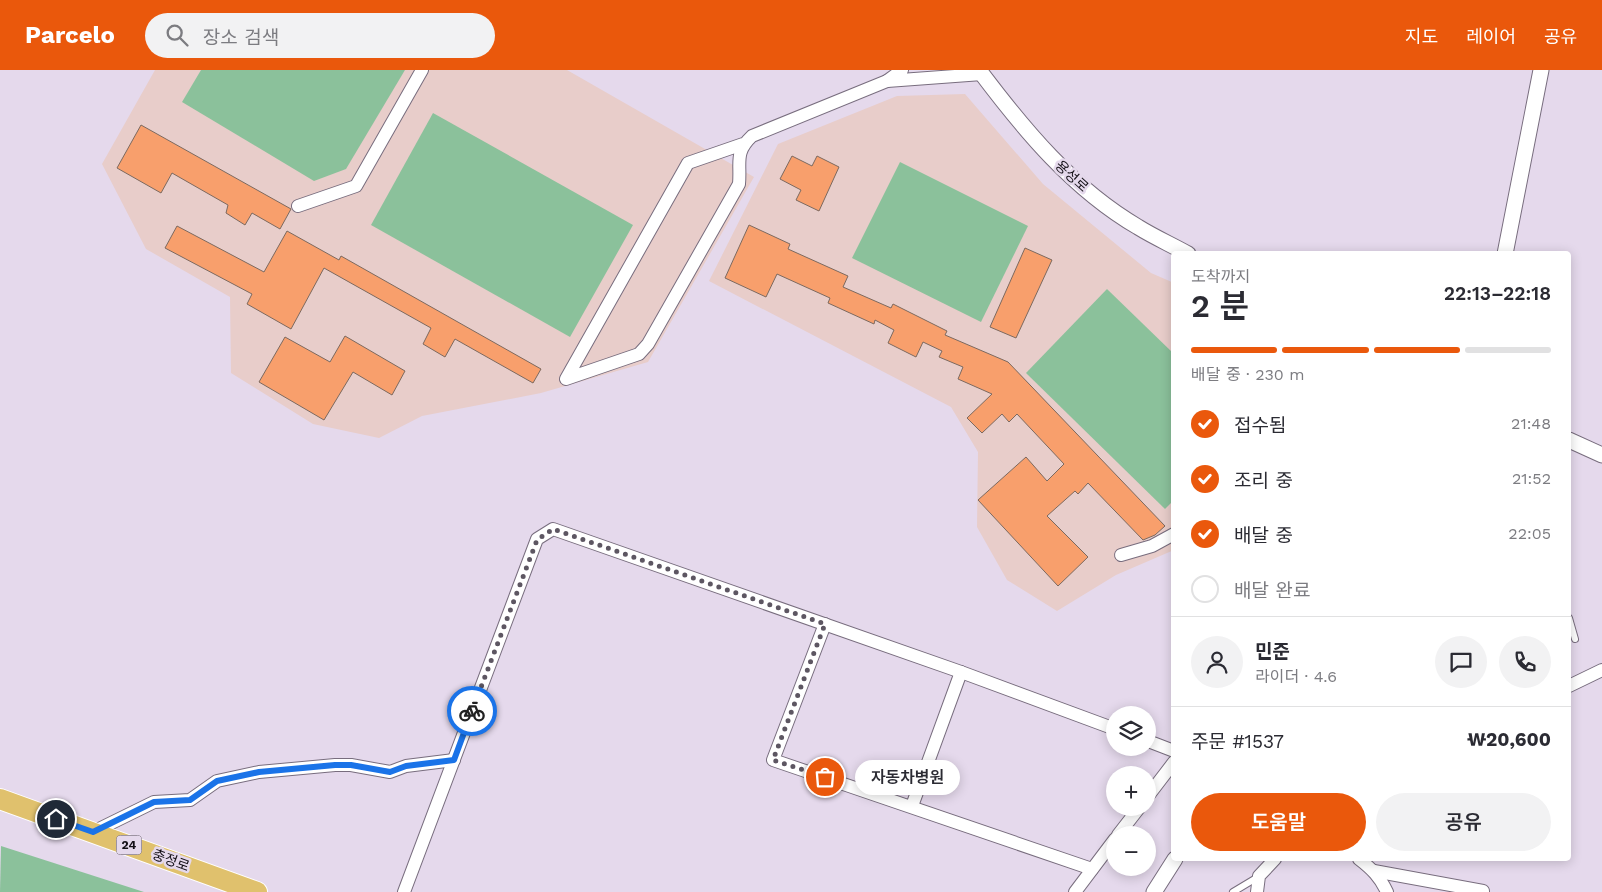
<!DOCTYPE html>
<html lang="ko">
<head>
<meta charset="utf-8">
<style>
	body { margin:0; font-family:"Work Sans","Noto Sans KR",sans-serif; background:#f2f2f3; color:#2b2b33; height:100vh; display:flex; flex-direction:column; font-size:19px; white-space:nowrap }
	* { box-sizing:border-box; margin:0 }
	p { font-size:16px; color:#7c7c81 }
	.icon { flex:none; width:28px; height:28px; fill:none; stroke:currentColor; stroke-width:2; stroke-linecap:round; stroke-linejoin:round }
	.map { position:relative; flex:1; overflow:hidden }
	.side { position:absolute; left:1171px; top:181px; width:400px; height:610px; display:flex; flex-direction:column; background:#fff; border-radius:5px; box-shadow:0 2px 12px #0003 }
	.side>* { flex:none }
	.controls { position:absolute; left:1106px; top:636px; display:grid; gap:10px }
	.controls a { display:grid; place-items:center; width:50px; height:50px; border-radius:50%; background:#fff; box-shadow:0 2px 12px #0003; font-size:25px }
	.pin { position:absolute; display:grid; place-items:center; width:42px; height:42px; color:#fff; margin:-21px; border:2px solid #fff; border-radius:50%; box-shadow:0 1px 5px #0007 }
	.courier { position:absolute; display:grid; place-items:center; width:50px; height:50px; margin:-25px; border:4px solid #1a73e8; border-radius:50%; background:#fff; color:#222; box-shadow:0 1px 6px #0007 }
	.bubble { position:absolute; height:35px; border-radius:18px; background:#fff; box-shadow:0 2px 12px #0003; font-size:16px; font-weight:600; line-height:35px; text-align:center }
	.head em { font-style:normal; font-weight:600 }
	.head div { display:flex; flex-direction:column-reverse }
	.head { display:flex; align-items:center; justify-content:space-between; height:85px; padding:0 20px }
	h1 { font-size:32px; font-weight:600; line-height:38px }
	.bar { display:grid; grid-template-columns:repeat(4,1fr); gap:8px 5px; align-content:center; height:60px; padding:0 20px }
	.bar i { height:6px; border-radius:4px; background:#e1e1e2 }
	.bar .current { background:#ea580c }
	.bar p { grid-column:span 4 }
	.line { display:flex; align-items:center; gap:12px; padding:0 20px; border-top:1px solid #e1e1e2 }
	.line div { flex:1 }
	.round { display:grid; place-items:center; flex:none; width:52px; height:52px; border-radius:26px; background:#f2f2f3 }
	ol { padding:0 20px; list-style:none }
	li { display:flex; align-items:center; gap:15px; height:55px }
	li p { margin-inline-start:auto }
	li .icon { padding:5px; border-radius:50%; background:#ea580c; color:#fff; stroke-width:4 }
	li:last-child { color:#7c7c81 }
	li i { width:28px; height:28px; border:2px solid #e1e1e2; border-radius:50% }
	.cta { display:flex; gap:10px; margin-top:auto; padding:10px 20px }
	.cta a { flex:1; height:58px; border-radius:30px; background:#ea580c; color:#fff; font-size:20px; font-weight:600; line-height:58px; text-align:center }
	.cta a+a { background:#f2f2f3; color:#2b2b33 }
	header { display:flex; align-items:center; gap:30px; box-sizing:border-box; height:70px; padding:0 25px; background:#ea580c; color:#fff }
	header strong { font-size:24px }
	nav { display:flex; gap:28px; margin-inline-start:auto; font-size:18px }
	.search { width:350px; height:45px; background:#f2f2f3; display:flex; align-items:center; gap:12px; box-sizing:border-box; padding:0 18px; border-radius:28px; color:#7c7c81; font-size:19px }
	.map>svg:first-child { display:block }
	.education { fill:#e8cdca }
	.green { fill:#8bc19b }
	.building { fill:#f89f6c; stroke:#7c695f }
	.lines { fill:none; stroke-linecap:round; stroke-linejoin:round }
	.service-casing { stroke:#786d7e; stroke-width:8 }
	.minor-casing { stroke:#786d7e; stroke-width:14 }
	.tertiary-casing { stroke:#786d7e; stroke-width:17 }
	.primary-casing { stroke:#fff; stroke-width:22 }
	.service { stroke:#fff; stroke-width:6 }
	.minor { stroke:#fff; stroke-width:12 }
	.tertiary { stroke:#fff; stroke-width:15 }
	.primary { stroke:#e0c16d; stroke-width:20 }
	.done { stroke:#5d5662; stroke-width:5; stroke-dasharray:0 9 }
	.route { stroke:#1a73e8; stroke-width:6 }
	.labels { text-anchor:middle; stroke-width:5; stroke-linejoin:round; paint-order:stroke }
	.shield { fill:#e5d9ec; stroke:#534c57; stroke-width:1 }
	.shield-label { font-size:12px; font-weight:bold; fill:#141017 }
	.street-label { font-size:14px; fill:#141017; stroke:#e5d9ec }
</style>
</head>
<body>
<header>
<strong>Parcelo</strong>
<div class="search"><svg class="icon" aria-label="search" viewBox="0 0 24 24"><circle cx="10" cy="10" r="6"/><path d="M15 15l6 6"/></svg>장소 검색</div>
<nav><a>지도</a><a>레이어</a><a>공유</a></nav>
</header>
<div class="map">
<svg width="1602" height="822" viewBox="0 0 1602 822">
	<rect width="100%" height="100%" fill="#e5d9ec"/>
	<!-- education -->
	<g class="education">
		<path d="M 155,0 L 567,0 L 754,107 L 648,292 L 541,323 L 422,346 L 379,368 L 313,354 L 231,303 L 230,227 L 146,179 L 102,94 Z"/>
		<path d="M 965,24 L 1043,114 L 1151,203 L 1174,213 L 1174,480 L 1116,505 L 1057,541 L 1007,510 L 977,457 L 978,382 L 951,337 L 709,211 L 778,74 L 897,26 Z"/>
	</g>
	<!-- green -->
	<g class="green">
		<path d="M 201,0 L 405,0 L 346,99 L 314,111 L 182,32 Z"/>
		<path d="M 433,43 L 633,155 L 570,267 L 371,155 Z"/>
		<path d="M 900,92 L 1028,156 L 981,252 L 852,188 Z"/>
		<path d="M 1107,219 L 1174,284 L 1174,430 L 1165,439 L 1026,303 Z"/>
		<path d="M 1,776 L 144,822 L 0,822 Z"/>
	</g>
	<!-- building -->
	<g class="building">
		<path d="M 141,55 L 291,139 L 280,159 L 252,143 L 245,155 L 226,143 L 228,135 L 172,103 L 161,123 L 117,98 Z"/>
		<path d="M 792,86 L 812,96 L 817,86 L 839,97 L 819,141 L 796,130 L 801,120 L 780,109 Z"/>
		<path d="M 749,155 L 790,174 L 788,179 L 848,206 L 843,217 L 891,238 L 893,234 L 947,261 L 945,265 L 1008,292 L 1165,456 L 1155,465 L 1143,470 L 1088,413 L 1078,424 L 1075,421 L 1047,446 L 1088,487 L 1058,516 L 978,430 L 1026,387 L 1047,411 L 1064,394 L 1017,344 L 1009,352 L 1002,344 L 982,363 L 967,348 L 992,324 L 958,309 L 963,297 L 939,287 L 942,281 L 923,272 L 916,287 L 888,273 L 894,260 L 875,250 L 874,254 L 828,233 L 830,228 L 777,204 L 766,227 L 725,208 Z"/>
		<path d="M 177,156 L 264,202 L 287,161 L 339,190 L 341,186 L 541,299 L 533,313 L 455,269 L 445,287 L 423,274 L 431,258 L 324,198 L 291,259 L 247,234 L 252,224 L 165,178 Z"/>
		<path d="M 1025,178 L 1052,190 L 1016,268 L 990,257 Z"/>
		<path d="M 345,266 L 405,301 L 392,325 L 353,302 L 324,350 L 259,312 L 285,267 L 330,292 Z"/>
	</g>
	<g class="lines">
		<!-- service casing -->
		<g class="service-casing">
			<g id="service">
				<path d="M 1569,548 L 1575,569"/>
				<path d="M 1233,822 L 1258,807"/>
			</g>
		</g>
		<!-- minor casing -->
		<g class="minor-casing">
			<g id="minor">
				<path d="M 902,0 L 887,11 L 982,4"/>
				<path d="M 743,74 L 688,93 L 566,309 L 639,284 L 648,274 L 739,114 C 741,92 734,83 752,66 L 887,11"/>
				<path d="M 298,136 L 356,116 L 422,0"/>
				<path d="M 1121,485 L 1152,476 L 1174,464"/>
				<path d="M 825,554 L 773,690 L 1092,799"/>
				<path d="M 1569,616 L 1602,600"/>
				<path d="M 1148,671 L 1174,681"/>
				<path d="M 1148,726 L 1174,692"/>
				<path d="M 912,736 L 961,602"/>
				<path d="M 93,762 L 154,732 L 190,730 L 217,711 L 259,702 L 335,695 L 351,695 L 390,702 L 406,696 L 454,690"/>
				<path d="M 1118,765 L 1139,738"/>
				<path d="M 1359,789 C 1372,799 1380,807 1387,822"/>
				<path d="M 1374,801 L 1483,821"/>
				<path d="M 404,822 L 537,469 L 553,459 L 961,602 L 1115,659"/>
				<path d="M 1075,822 L 1115,769"/>
				<path d="M 1257,822 L 1259,806 L 1275,789"/>
			</g>
		</g>
		<!-- tertiary casing -->
		<g class="tertiary-casing">
			<g id="tertiary">
				<path d="M 979,0 C 1024,60 1073,119 1138,157 C 1154,167 1172,175 1188,184"/>
				<path d="M 1505,184 L 1541,0"/>
				<path d="M 1569,370 L 1602,385"/>
				<path d="M 1154,822 L 1175,789"/>
			</g>
		</g>
		<!-- primary casing -->
		<g class="primary-casing">
			<path id="primary" d="M 0,729 L 257,822"/>
		</g>
		<!-- service -->
		<use href="#service" class="service"/>
		<!-- minor -->
		<use href="#minor" class="minor"/>
		<!-- tertiary -->
		<use href="#tertiary" class="tertiary"/>
		<!-- primary -->
		<use href="#primary" class="primary"/>
	</g>
	<g class="lines">
		<!-- done -->
		<path class="done" d="M 472,641 L 537,470 L 553,459 L 825,554 L 773,690 L 825,707"/>
		<!-- route -->
		<path class="route" d="M 56,749 L 93,762 L 154,732 L 190,730 L 217,711 L 259,702 L 335,695 L 351,695 L 390,702 L 406,696 L 454,690 L 472,641"/>
	</g>
	<g class="labels">
		<!-- shield labels -->
		<rect class="shield" x="116.5" y="765.5" width="25" height="19" rx="4"/>
		<g class="shield-label">
			<text x="129" y="779">24</text>
		</g>
		<!-- street labels -->
		<g class="street-label">
			<text transform="translate(1072 106) rotate(42)" y="5">용성로</text>
			<text transform="translate(171 790) rotate(20)" y="5">충정로</text>
		</g>
	</g>
</svg>
<div class="controls">
<a><svg class="icon" aria-label="layers" viewBox="0 0 24 24"><path d="M12 4l9 5-9 5-9-5zM3 14l9 5 9-5"/></svg></a>
<a>+</a>
<a>−</a>
</div>
<div class="pin" style="left:825px;top:707px;background:#ea580c"><svg class="icon" aria-label="bag" viewBox="0 0 24 24"><path d="M5 8h14l-1 12H6zM9 8a3 3 0 0 1 6 0"/></svg></div>
<div class="pin" style="left:56px;top:749px;background:#1f2937"><svg class="icon" aria-label="home" viewBox="0 0 24 24"><path d="M3 11l9-7 9 7M6 9v11h12V9"/></svg></div>
<div class="courier" style="left:472px;top:641px"><svg class="icon" aria-label="bike" viewBox="0 0 24 24"><circle cx="6" cy="16" r="4"/><circle cx="18" cy="16" r="4"/><path d="M6 16l4-8h5l3 8M10 8l3 8H6M13 5h3"/></svg></div>
<div class="bubble" style="left:855px;top:690px;width:105px">자동차병원</div>
<section class="side">
<div class="head"><div><h1>2 분</h1><p>도착까지</p></div><em>22:13–22:18</em></div>
<div class="bar"><i class="current"></i><i class="current"></i><i class="current"></i><i></i><p>배달 중 · 230 m</p></div>
<ol>
<li><svg class="icon" aria-label="check" viewBox="0 0 24 24"><path d="M5 12l5 5 9-10"/></svg>접수됨<p>21:48</p></li>
<li><svg class="icon" aria-label="check" viewBox="0 0 24 24"><path d="M5 12l5 5 9-10"/></svg>조리 중<p>21:52</p></li>
<li><svg class="icon" aria-label="check" viewBox="0 0 24 24"><path d="M5 12l5 5 9-10"/></svg>배달 중<p>22:05</p></li>
<li><i></i>배달 완료</li>
</ol>
<div class="line" style="height:90px"><a class="round"><svg class="icon" aria-label="person" viewBox="0 0 24 24"><circle cx="12" cy="8" r="4"/><path d="M4 21q1-7 8-7t8 7"/></svg></a><div><b>민준</b><p>라이더 · 4.6</p></div><a class="round"><svg class="icon" aria-label="chat" viewBox="0 0 24 24"><path d="M4 5h16v11H9l-5 4z"/></svg></a><a class="round"><svg class="icon" aria-label="phone" viewBox="0 0 24 24"><path d="M5 4h4l2 5-3 2q2 4 5 5l2-3 5 2v4C11 20 4 13 5 4z"/></svg></a></div>
<div class="line" style="height:65px"><div>주문 #1537</div><b>₩20,600</b></div>
<div class="cta"><a>도움말</a><a>공유</a></div>
</section>
</div>
</body>
</html>
